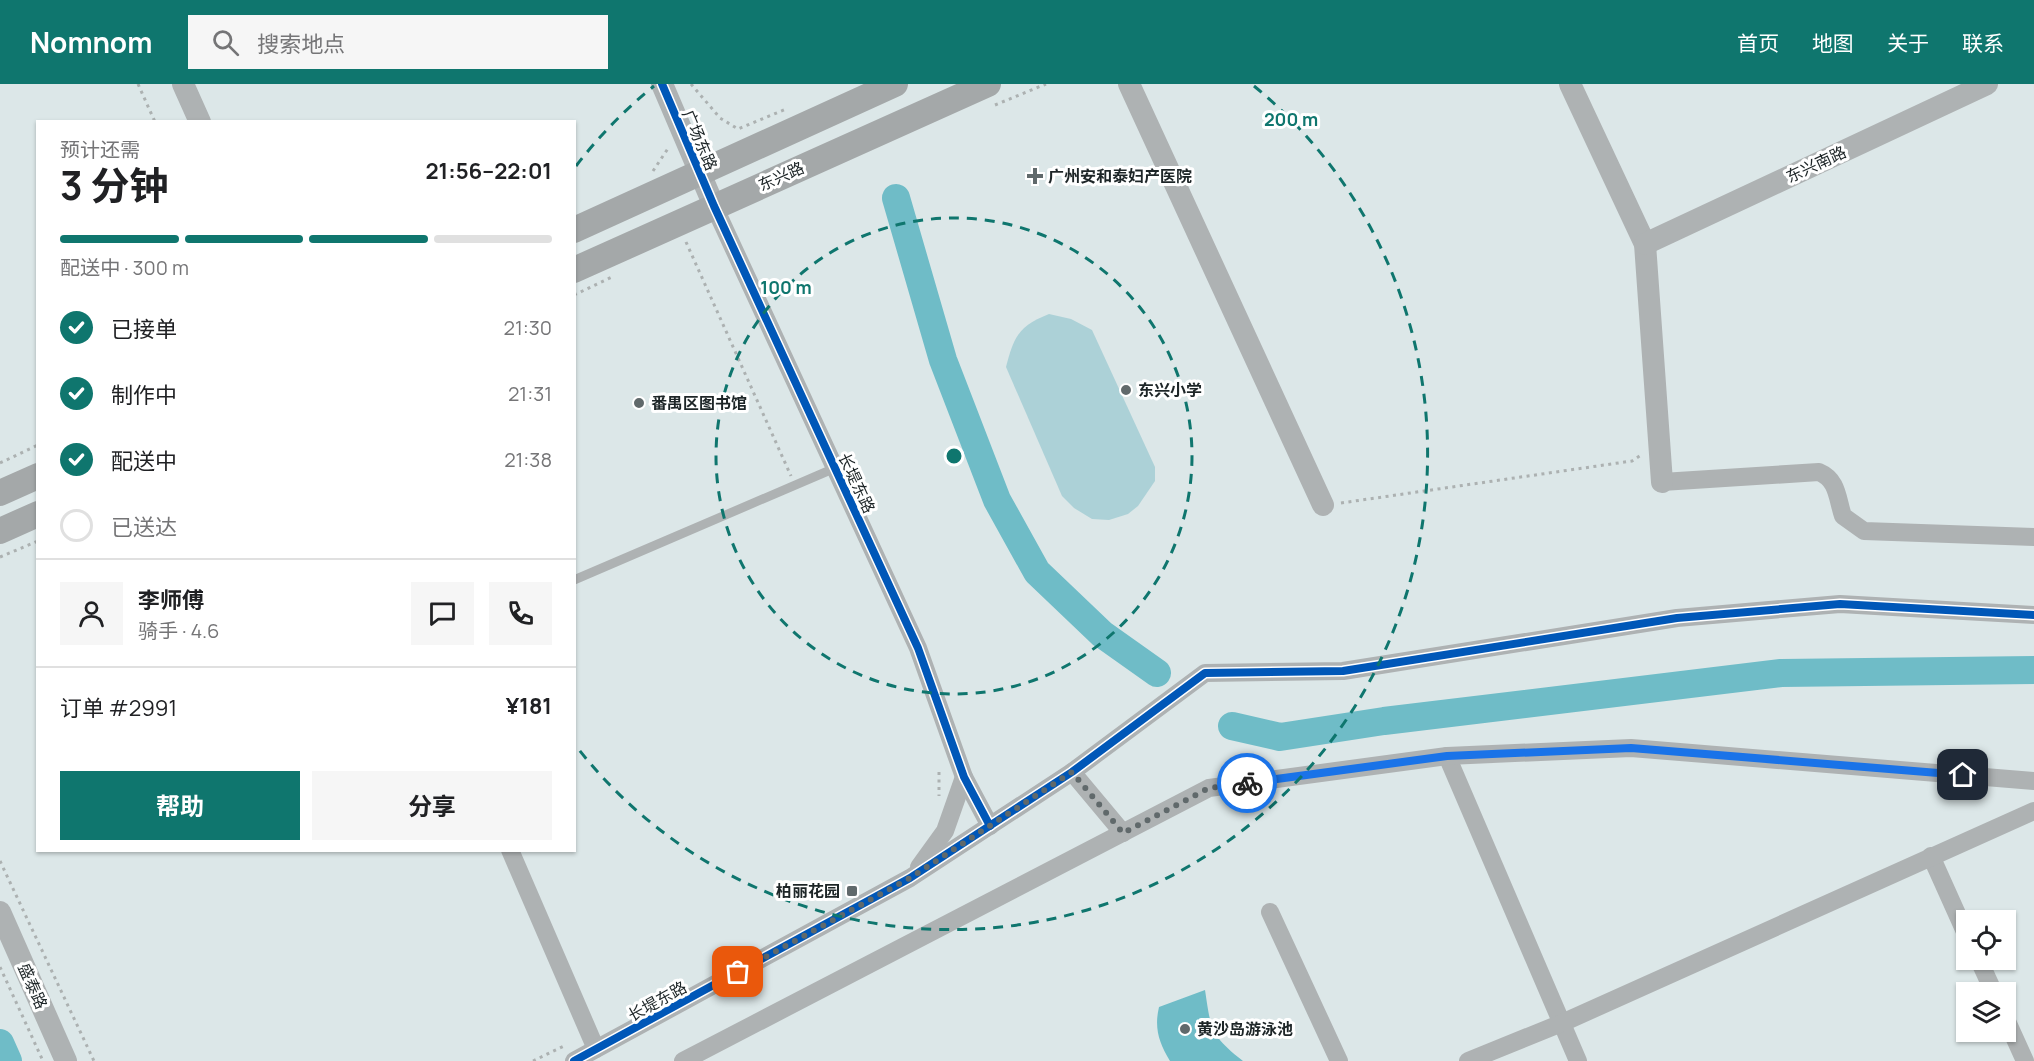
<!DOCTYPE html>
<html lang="zh">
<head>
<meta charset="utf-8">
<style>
	body { margin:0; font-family:Manrope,"Noto Sans SC",sans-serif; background:#f6f6f6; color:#202124; height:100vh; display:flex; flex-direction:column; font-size:22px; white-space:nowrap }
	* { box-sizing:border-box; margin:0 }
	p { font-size:20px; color:#757577 }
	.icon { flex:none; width:33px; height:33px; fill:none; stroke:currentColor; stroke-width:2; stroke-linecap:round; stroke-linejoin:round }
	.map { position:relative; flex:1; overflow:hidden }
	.details { position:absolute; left:36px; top:36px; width:540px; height:732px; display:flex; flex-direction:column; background:#fff; border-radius:0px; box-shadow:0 2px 4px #0004 }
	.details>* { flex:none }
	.tools { position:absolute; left:1956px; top:826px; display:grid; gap:12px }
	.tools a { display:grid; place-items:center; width:60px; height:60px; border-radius:0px; background:#fff; box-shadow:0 2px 4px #0004; font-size:30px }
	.pin { position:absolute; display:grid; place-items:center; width:51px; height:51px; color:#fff; margin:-26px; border-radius:12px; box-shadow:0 3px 9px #0006 }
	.courier { position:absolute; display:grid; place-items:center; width:60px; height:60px; margin:-30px; border:4px solid #1a73e8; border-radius:50%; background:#fff; color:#222; box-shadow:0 2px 8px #0007 }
	.overview em { font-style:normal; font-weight:700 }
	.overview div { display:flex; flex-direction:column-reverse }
	.overview { display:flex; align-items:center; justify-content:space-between; height:102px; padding:0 24px }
	h1 { font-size:39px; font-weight:700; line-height:45px }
	.bar { display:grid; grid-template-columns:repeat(4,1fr); gap:9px 6px; align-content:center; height:72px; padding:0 24px }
	.bar i { height:8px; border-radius:4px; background:#e0e0e0 }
	.bar .on { background:#0f766e }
	.bar p { grid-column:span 4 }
	.line { display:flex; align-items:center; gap:15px; padding:0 24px; border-top:2px solid #e0e0e0 }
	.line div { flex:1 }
	.round { display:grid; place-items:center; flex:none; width:63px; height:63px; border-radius:0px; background:#f6f6f6 }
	ol { padding:0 24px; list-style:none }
	li { display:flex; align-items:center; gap:18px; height:66px }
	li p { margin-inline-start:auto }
	li .icon { padding:6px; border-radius:50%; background:#0f766e; color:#fff; stroke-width:4 }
	li:last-child { color:#757577 }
	li i { width:33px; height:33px; border:3px solid #e0e0e0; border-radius:50% }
	.primary-button { display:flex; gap:12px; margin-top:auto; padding:12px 24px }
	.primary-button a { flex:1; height:69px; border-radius:0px; background:#0f766e; color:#fff; font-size:24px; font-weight:700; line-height:69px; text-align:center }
	.primary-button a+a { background:#f6f6f6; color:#202124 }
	header { display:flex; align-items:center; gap:36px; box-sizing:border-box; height:84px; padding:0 30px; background:#0f766e; color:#fff }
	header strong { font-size:28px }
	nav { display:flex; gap:33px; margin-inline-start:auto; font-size:21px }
	.search { width:420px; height:54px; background:#f6f6f6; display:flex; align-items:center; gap:15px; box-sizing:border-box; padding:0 21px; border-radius:0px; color:#757577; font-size:22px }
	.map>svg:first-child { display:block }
	.green { fill:#acd1d7 }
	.water { fill:#6fbcc7 }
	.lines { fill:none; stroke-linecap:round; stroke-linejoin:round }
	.river { stroke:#6fbcc7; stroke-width:28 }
	.path { stroke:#acb1b1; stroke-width:3; stroke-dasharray:3 4.5; stroke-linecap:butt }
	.service { stroke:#aeb2b3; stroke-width:9 }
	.minor { stroke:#aeb2b3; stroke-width:18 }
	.tertiary { stroke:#aeb2b3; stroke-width:22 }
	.secondary { stroke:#a4a8a9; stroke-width:26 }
	.cycleway-casing { stroke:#fff; stroke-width:11 }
	.cycleway { stroke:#0057b8; stroke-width:8 }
	.done { stroke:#60696b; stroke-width:6; stroke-dasharray:0 10.8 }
	.route { stroke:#1a73e8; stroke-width:8 }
	.ring { fill:none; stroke:#0f766e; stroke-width:3; stroke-dasharray:10 8 }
	.poi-dot { fill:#60696b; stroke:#fff; stroke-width:2 }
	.labels { text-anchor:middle; stroke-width:6; stroke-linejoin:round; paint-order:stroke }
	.street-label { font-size:16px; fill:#1d2527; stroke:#fff }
	.poi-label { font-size:16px; font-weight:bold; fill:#1d2527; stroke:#fff; text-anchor:start }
	.centre { fill:#0f766e; stroke:#fff; stroke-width:3 }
	.ring-label { font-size:18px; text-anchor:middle; font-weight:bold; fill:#0f766e; stroke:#fff; stroke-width:6; stroke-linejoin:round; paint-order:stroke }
</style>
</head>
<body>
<header>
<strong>Nomnom</strong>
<div class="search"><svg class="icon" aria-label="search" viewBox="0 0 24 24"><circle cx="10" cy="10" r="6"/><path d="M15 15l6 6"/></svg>搜索地点</div>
<nav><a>首页</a><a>地图</a><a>关于</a><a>联系</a></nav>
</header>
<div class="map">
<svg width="2034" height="977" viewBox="0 0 2034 977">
	<rect width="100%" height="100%" fill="#dce7e8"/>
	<!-- green -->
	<path class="green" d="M 1049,230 L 1071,235 L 1092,246 L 1155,383 L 1155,397 L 1138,422 L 1128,430 L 1109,436 L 1092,435 L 1074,424 L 1062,412 L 1006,283 C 1014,252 1019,242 1049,230 Z"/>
	<!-- water -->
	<path class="water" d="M 1205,906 C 1211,945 1210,951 1243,977 L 1170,977 C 1159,959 1154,944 1159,923 Z"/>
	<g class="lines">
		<!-- river -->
		<g class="river">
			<path d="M 896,114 L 943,276 L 997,416 L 1037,488 L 1102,550 L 1157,589"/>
			<path d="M 1232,642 L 1280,653 L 1384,637 L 1781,589 L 2034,586"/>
			<path d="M 0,959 L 8,977"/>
		</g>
		<!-- path -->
		<g class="path">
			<path d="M 138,0 L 155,38"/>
			<path d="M 691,0 L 720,34 L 738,45 L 786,25"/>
			<path d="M 995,21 L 1046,0"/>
			<path d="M 653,87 L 669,63"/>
			<path d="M 686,158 L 791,392"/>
			<path d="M 574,211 L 614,192"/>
			<path d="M 0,379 L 38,361"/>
			<path d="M 1341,419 L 1632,377 L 1641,371"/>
			<path d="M 0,473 L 38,457"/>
			<path d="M 939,688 L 939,712"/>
			<path d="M 0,777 L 94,977"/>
			<path d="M 0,883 L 43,977"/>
			<path d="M 533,977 L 564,962"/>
		</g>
		<!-- service -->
		<path class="service" d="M 574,496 L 835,384"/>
		<!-- minor -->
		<g class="minor">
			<path d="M 714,122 L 918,564 L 964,693 L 990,742"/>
			<path d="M 1662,398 L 1819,388 C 1838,396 1837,414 1843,432 L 1864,447 L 2034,453"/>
			<path d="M 1447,672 L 1578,977"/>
			<path d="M 1072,688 L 1123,749"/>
			<path d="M 510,766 L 596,965"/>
			<path d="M 1931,772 L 1966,850"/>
			<path d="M 919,783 L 945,747 L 964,693"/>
			<path d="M 1270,828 L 1339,977"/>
			<path d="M 1979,876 L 1994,909"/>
			<path d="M 2006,935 L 2025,977"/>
			<path d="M 574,977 L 910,794 L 1072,688 L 1205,589 L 1343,587 L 1677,534 L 1840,520 L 2034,531"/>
			<path d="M 683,977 L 1209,704 L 1447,672 L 1631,664 L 2034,697"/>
			<path d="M 1468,977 L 1562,939 L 2034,727"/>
		</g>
		<!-- tertiary -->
		<g class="tertiary">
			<path d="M 183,0 L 200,38"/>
			<path d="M 662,0 L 714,122"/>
			<path d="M 1129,0 L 1323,421"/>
			<path d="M 1570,0 L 1645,160 L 1662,398"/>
			<path d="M 1645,160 L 1987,0"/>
			<path d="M 0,828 L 66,977"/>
		</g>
		<!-- secondary -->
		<g class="secondary">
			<path d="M 574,146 L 895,0"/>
			<path d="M 574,186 L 988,0"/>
			<path d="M 0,409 L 38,392"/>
			<path d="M 0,447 L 38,430"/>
		</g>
		<!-- cycleway casing -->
		<g class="cycleway-casing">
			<g id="cycleway">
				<path d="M 662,0 L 714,122 L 918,564 L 964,693 L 990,742"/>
				<path d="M 574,977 L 910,794 L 1072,688 L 1205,589 L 1343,587 L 1677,534 L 1840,520 L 2034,531"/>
			</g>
		</g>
		<!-- cycleway -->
		<use href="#cycleway" class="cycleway"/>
	</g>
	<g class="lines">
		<!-- done -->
		<path class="done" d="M 738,888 L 910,794 L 1072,688 L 1123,749 L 1209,704 L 1247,699"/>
		<!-- route -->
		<path class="route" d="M 1247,699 L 1447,672 L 1631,664 L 1963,691"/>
	</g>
	<!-- distance rings -->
	<g class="ring">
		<circle cx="954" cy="372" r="238"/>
		<path d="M576 82A476 476 0 0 1 654 2M1254 2A476 476 0 1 1 576 662"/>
	</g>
	<!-- markers -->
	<g class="poi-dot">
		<path d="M1032 83h6v6h6v6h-6v6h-6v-6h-6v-6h6z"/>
		<circle cx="1126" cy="306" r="6"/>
		<circle cx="639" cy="319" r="6"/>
		<rect x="846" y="801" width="12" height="12" rx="3"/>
		<circle cx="1185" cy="945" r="6"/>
	</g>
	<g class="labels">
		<!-- street labels -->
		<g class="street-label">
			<text transform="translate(700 56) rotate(67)" y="6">广场东路</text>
			<text transform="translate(1816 80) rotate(-25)" y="6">东兴南路</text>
			<text transform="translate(781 92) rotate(-24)" y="6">东兴路</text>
			<text transform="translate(857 399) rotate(65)" y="6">长堤东路</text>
			<text transform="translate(33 902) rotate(66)" y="6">盛泰路</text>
			<text transform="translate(657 917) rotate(-29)" y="6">长堤东路</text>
		</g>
		<!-- poi labels -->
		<g class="poi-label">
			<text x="1048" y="98">广州安和泰妇产医院</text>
			<text x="1138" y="312">东兴小学</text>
			<text x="651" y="325">番禺区图书馆</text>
			<text x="840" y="813" text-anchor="end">柏丽花园</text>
			<text x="1197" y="951">黄沙岛游泳池</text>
		</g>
	</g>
	<circle cx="954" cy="372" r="9" class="centre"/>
	<g class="ring-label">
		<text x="1291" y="42">200 m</text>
		<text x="786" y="210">100 m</text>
	</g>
</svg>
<div class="tools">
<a><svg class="icon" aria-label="locate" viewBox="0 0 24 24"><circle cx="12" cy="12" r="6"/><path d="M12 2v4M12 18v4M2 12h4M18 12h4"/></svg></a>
<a><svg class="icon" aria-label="layers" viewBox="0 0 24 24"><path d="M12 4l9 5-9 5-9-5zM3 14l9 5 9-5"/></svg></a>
</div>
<div class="pin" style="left:738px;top:888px;background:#ea580c"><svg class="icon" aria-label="bag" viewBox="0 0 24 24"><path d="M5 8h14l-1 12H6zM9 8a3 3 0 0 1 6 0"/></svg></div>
<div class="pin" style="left:1963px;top:691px;background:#1f2937"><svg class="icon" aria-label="home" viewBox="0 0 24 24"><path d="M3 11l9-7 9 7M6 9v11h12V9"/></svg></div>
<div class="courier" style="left:1247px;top:699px"><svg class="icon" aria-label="bike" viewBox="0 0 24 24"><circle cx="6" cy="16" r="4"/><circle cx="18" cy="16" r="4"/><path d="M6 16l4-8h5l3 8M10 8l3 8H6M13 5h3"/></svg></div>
<section class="details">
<div class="overview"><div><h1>3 分钟</h1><p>预计还需</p></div><em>21:56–22:01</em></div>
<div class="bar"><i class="on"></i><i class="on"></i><i class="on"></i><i></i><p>配送中 · 300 m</p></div>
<ol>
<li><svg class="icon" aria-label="check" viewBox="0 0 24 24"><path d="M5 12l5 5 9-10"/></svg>已接单<p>21:30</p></li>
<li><svg class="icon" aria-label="check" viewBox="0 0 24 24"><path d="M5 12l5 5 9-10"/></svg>制作中<p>21:31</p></li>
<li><svg class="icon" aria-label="check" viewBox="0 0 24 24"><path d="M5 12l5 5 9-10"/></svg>配送中<p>21:38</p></li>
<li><i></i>已送达</li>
</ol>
<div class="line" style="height:108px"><a class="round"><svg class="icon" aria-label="person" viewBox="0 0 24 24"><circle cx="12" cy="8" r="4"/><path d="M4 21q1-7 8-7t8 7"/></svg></a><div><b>李师傅</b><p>骑手 · 4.6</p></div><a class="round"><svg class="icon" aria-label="chat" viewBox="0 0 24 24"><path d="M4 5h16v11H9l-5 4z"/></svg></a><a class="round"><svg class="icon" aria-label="phone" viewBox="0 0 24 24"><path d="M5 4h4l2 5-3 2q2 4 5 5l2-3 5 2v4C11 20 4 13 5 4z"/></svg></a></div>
<div class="line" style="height:78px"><div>订单 #2991</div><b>¥181</b></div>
<div class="primary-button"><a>帮助</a><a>分享</a></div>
</section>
</div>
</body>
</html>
